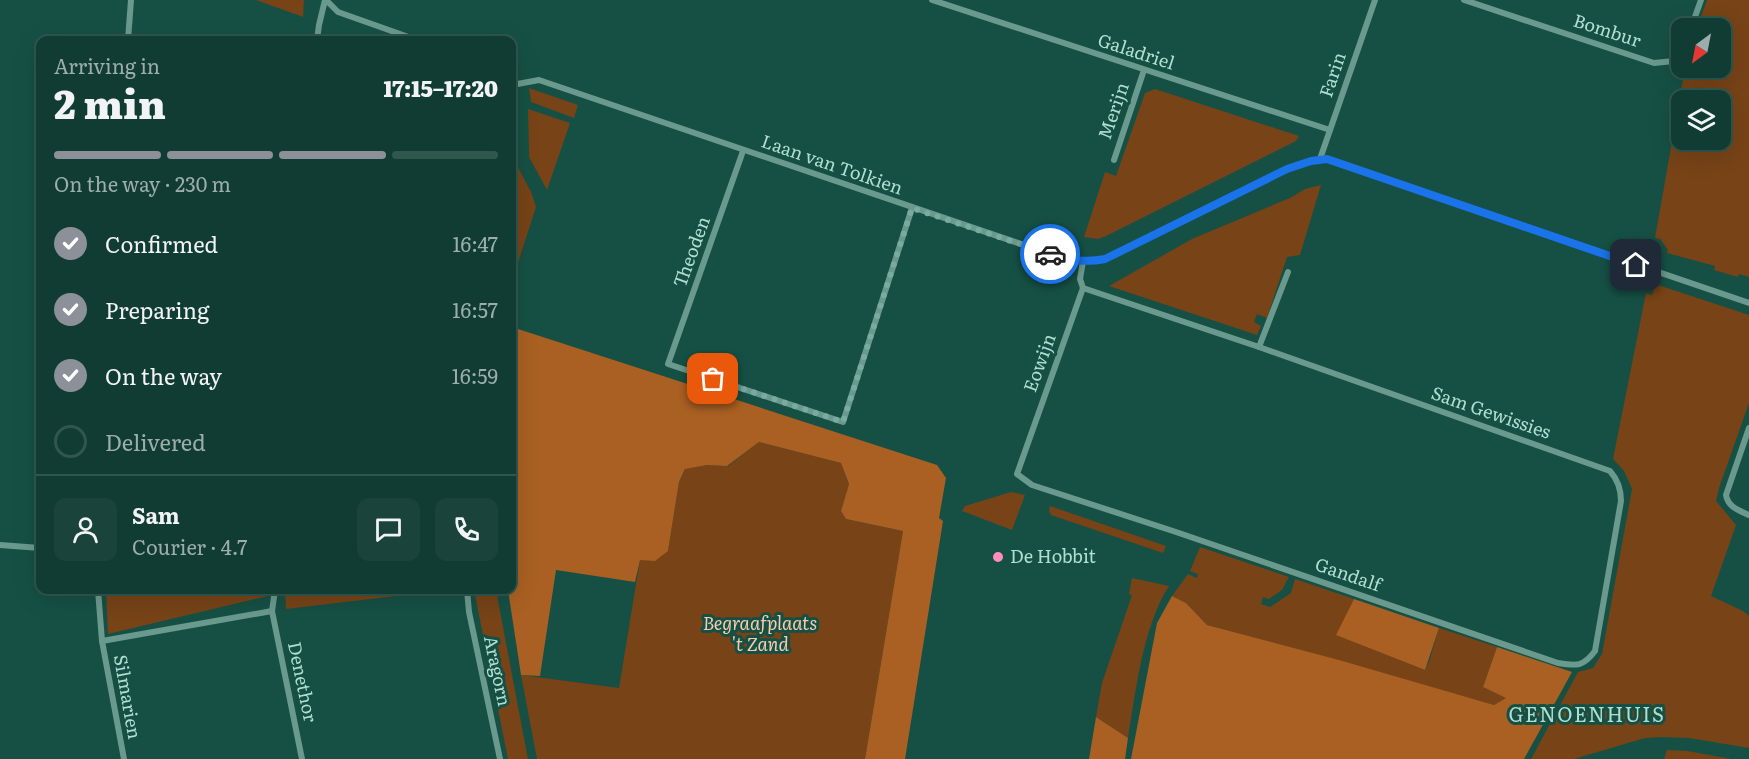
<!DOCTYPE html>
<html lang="en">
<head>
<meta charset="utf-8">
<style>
	body { margin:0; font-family:Literata,serif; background:#19433b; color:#f1f3f6; height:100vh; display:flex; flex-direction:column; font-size:22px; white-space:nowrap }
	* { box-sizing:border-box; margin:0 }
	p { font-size:20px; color:#9cadac }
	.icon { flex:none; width:33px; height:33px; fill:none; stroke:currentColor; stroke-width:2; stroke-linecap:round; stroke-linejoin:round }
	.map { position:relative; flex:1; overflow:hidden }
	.drawer { position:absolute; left:36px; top:36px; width:480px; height:558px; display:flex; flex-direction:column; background:#103c33; border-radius:12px; box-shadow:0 6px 24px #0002,0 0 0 2px #30564e }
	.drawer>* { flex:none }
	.needle { width:39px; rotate:212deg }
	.fabs { position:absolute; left:1671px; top:18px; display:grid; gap:12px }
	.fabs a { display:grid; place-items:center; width:60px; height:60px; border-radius:12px; background:#103c33; box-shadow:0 6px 24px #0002,0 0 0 2px #30564e; font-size:30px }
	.pin { position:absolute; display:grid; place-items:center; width:51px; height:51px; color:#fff; margin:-26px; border-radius:12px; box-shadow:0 3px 9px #0006 }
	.courier { position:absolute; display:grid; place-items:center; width:60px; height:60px; margin:-30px; border:4px solid #1a73e8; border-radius:50%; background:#fff; color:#222; box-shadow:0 2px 8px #0007 }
	.overview em { font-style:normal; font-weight:800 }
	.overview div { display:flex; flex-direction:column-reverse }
	.overview { display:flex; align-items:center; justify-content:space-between; height:102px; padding:0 18px }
	h1 { font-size:39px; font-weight:800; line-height:45px }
	.bar { display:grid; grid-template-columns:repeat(4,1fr); gap:9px 6px; align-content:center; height:72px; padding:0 18px }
	.bar i { height:8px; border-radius:4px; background:#30564e }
	.bar .current { background:#8c9099 }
	.bar p { grid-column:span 4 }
	.line { display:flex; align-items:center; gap:15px; padding:0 18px; border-top:2px solid #30564e }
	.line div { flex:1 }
	.round { display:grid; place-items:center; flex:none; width:63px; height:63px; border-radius:12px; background:#19433b }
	ol { padding:0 18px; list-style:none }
	li { display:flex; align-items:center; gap:18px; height:66px }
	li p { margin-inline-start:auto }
	li .icon { padding:6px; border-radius:50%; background:#8c9099; color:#fff; stroke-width:4 }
	li:last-child { color:#9cadac }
	li i { width:33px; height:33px; border:3px solid #30564e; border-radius:50% }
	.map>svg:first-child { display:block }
	.green { fill:#774317; fill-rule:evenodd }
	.forest { fill:#a96022 }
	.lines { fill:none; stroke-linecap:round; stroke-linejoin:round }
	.minor { stroke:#6a998d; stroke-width:6 }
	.done { stroke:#79aca0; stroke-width:6; stroke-dasharray:0 10.8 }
	.route { stroke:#1a73e8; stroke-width:8 }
	.poi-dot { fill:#ff8eb9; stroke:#165044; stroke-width:2 }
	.labels { text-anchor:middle; stroke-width:6; stroke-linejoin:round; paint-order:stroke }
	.street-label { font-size:18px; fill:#afded1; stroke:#165044 }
	.poi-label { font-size:18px; fill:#afded1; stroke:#165044; text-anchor:start }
	.park-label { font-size:18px; font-style:italic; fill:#f4ccaf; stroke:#165044 }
	.neighbourhood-label { font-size:20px; letter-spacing:1.5px; fill:#afded1; stroke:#165044 }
</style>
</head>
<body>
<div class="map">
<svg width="1749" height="759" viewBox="0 0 1749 759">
	<rect width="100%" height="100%" fill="#165044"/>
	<!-- green -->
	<g class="green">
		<path d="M 256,0 L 304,0 L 303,17 Z"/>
		<path d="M 1707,0 L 1749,0 L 1749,277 L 1739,274 L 1738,277 L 1714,270 L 1715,266 L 1667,253 L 1668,250 L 1660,239 L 1655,238 L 1685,68 L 1720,68 L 1720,28 L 1697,28 ZM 1682,100 L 1720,100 L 1720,140 L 1682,140 Z"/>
		<path d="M 529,88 L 578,105 L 574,118 L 531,102 Z"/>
		<path d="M 1155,89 L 1299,136 L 1296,141 L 1106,236 L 1098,239 L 1084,237 L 1105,172 L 1116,176 L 1145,93 Z"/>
		<path d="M 528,109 L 570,123 L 547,190 L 529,157 Z"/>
		<path d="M 512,156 L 531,192 L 536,207 L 512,281 Z"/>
		<path d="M 1321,185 L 1300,255 L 1287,257 L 1267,318 L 1257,314 L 1254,322 L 1261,326 L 1257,335 L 1109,286 L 1192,239 L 1292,197 L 1305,189 Z"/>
		<path d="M 1655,284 L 1749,315 L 1749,403 L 1719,488 L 1716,501 L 1736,525 L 1711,596 L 1743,611 L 1749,616 L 1749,748 L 1689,738 L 1661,737 L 1645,738 L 1574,759 L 1531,759 L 1578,672 L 1593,668 L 1602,654 L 1632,489 L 1624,471 L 1613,459 L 1646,293 L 1652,295 Z"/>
		<path d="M 759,442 L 841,463 L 849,484 L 841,511 L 846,519 L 903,531 L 865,759 L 537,759 L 521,675 L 619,688 L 640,560 L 668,551 L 679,482 L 686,468 L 707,465 L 728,466 Z"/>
		<path d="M 1011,492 L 1025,495 L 1012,530 L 962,511 L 965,506 Z"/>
		<path d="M 1050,506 L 1166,546 L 1163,553 L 1051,515 L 1049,511 Z"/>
		<path d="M 1200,547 L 1289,577 L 1282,590 L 1269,599 L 1263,597 L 1261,604 L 1270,607 L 1291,593 L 1295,579 L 1354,599 L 1337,635 L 1425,670 L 1429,662 L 1439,628 L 1497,647 L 1483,687 L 1507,698 L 1494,705 L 1207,625 L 1186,603 L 1172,596 L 1188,574 L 1197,578 L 1198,574 L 1190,571 Z"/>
		<path d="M 1132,578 L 1169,586 C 1143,626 1136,690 1128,738 L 1096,717 L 1102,683 L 1132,595 L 1129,594 Z"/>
		<path d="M 106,590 L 268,590 L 268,596 L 108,634 Z"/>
		<path d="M 285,590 L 446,590 L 286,609 Z"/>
		<path d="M 474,590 L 496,590 L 528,759 L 508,759 Z"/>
		<path d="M 1667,750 L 1688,751 L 1731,759 L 1664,759 Z"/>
	</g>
	<!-- forest -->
	<g class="forest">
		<path d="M 518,329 L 937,465 L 946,478 L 939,518 L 943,521 L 905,759 L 865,759 L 903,531 L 846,519 L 841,511 L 849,484 L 841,463 L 759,442 L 727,466 L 707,465 L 685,469 L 679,482 L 668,551 L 655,561 L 640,560 L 635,582 L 556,570 L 540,676 L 521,675 L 508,590 L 512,590 L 512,536 L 518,536 Z"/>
		<path d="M 1172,596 L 1186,603 L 1207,625 L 1339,660 L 1494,705 L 1506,698 L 1483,687 L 1497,647 L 1572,672 L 1524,759 L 1131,759 L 1157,623 Z"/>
		<path d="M 1354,599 L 1439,628 L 1425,670 L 1336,635 Z"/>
		<path d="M 1096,717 L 1128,738 L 1125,759 L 1089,759 Z"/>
	</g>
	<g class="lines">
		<!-- minor -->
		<g class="minor">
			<path d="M 326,0 L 338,12 L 417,40"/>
			<path d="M 932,0 L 1330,130"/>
			<path d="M 1464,0 L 1654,63 L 1674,61 L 1682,50"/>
			<path d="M 1691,28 L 1701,0"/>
			<path d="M 128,40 L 131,0"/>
			<path d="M 317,40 L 319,25 L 325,0"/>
			<path d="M 512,85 L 539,80 L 1071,261 L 1096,261 L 1105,259 L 1287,169 L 1311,161 L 1327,159 L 1749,303"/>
			<path d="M 743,151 L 668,364 L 843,422 L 912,208"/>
			<path d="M 1320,159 L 1375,0"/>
			<path d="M 1114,160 L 1144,70"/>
			<path d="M 1083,288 L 1259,347 L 1610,471 C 1618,480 1621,489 1621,501 L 1595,651 C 1583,667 1577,666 1558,663 L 1176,532 L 1032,485 L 1017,474 L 1083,288 L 1080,279 L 1083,261"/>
			<path d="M 1259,347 L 1288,272"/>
			<path d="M 1749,428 L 1726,495 C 1728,507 1738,510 1749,515"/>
			<path d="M 0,545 L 40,548"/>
			<path d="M 98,590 L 102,641 L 272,611"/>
			<path d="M 275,590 L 272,611 L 302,759"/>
			<path d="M 467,590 L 469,612 L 500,759"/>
			<path d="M 102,641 L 124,759"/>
		</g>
	</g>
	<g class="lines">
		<!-- done -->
		<path class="done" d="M 713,379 L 843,422 L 912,208 L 1050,254"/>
		<!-- route -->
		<path class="route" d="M 1050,254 C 1069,260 1085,263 1105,259 L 1287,169 L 1311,161 L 1327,159 L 1636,265"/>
	</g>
	<!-- markers -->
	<circle class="poi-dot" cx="998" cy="557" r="6"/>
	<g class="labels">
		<!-- street labels -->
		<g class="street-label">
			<text transform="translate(1607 31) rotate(18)" y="6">Bombur</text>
			<text transform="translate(1136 52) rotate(18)" y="6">Galadriel</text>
			<text transform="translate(1333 75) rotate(-71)" y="6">Farin</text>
			<text transform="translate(1114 111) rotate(-71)" y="6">Merijn</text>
			<text transform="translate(832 165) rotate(19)" y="6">Laan van Tolkien</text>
			<text transform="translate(692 252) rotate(-70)" y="6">Theoden</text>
			<text transform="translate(1040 363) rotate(-70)" y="6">Eowijn</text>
			<text transform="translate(1491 413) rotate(19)" y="6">Sam Gewissies</text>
			<text transform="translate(1348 575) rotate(19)" y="6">Gandalf</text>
			<text transform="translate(497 671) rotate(78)" y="6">Aragorn</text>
			<text transform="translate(302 682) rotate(78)" y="6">Denethor</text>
			<text transform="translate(127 697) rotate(80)" y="6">Silmarien</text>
		</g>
		<!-- poi labels -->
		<g class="poi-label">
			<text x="1010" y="563">De Hobbit</text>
		</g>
		<!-- park labels -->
		<g class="park-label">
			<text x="760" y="630">Begraafplaats<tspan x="760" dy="21">'t Zand</tspan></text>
		</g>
		<!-- neighbourhood labels -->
		<g class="neighbourhood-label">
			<text x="1587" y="722">GENOENHUIS</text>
		</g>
	</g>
</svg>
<div class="fabs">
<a><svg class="needle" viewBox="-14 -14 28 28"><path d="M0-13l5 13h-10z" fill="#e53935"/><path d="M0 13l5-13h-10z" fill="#9cadac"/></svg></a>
<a><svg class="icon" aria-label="layers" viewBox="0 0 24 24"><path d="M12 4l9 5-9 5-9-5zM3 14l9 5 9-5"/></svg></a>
</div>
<div class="pin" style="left:713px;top:379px;background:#ea580c"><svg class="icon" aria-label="bag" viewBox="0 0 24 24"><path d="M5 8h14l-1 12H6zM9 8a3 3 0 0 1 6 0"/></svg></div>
<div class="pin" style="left:1636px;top:265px;background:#1f2937"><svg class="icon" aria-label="home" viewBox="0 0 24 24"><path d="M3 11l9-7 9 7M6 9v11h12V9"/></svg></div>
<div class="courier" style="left:1050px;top:254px"><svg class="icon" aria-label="car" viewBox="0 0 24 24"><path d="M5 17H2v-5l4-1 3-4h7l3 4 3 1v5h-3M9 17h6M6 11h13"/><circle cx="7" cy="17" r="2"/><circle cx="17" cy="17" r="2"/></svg></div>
<section class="drawer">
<div class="overview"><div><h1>2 min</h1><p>Arriving in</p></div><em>17:15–17:20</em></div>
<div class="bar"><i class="current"></i><i class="current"></i><i class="current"></i><i></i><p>On the way · 230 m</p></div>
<ol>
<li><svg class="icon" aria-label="check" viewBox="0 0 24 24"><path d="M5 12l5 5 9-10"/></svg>Confirmed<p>16:47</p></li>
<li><svg class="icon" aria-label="check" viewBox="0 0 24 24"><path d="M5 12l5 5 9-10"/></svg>Preparing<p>16:57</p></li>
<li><svg class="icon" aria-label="check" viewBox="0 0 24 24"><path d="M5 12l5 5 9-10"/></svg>On the way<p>16:59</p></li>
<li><i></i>Delivered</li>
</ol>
<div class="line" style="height:108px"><a class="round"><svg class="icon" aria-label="person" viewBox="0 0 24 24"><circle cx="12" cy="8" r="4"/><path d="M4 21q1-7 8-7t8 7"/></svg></a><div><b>Sam</b><p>Courier · 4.7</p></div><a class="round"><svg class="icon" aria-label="chat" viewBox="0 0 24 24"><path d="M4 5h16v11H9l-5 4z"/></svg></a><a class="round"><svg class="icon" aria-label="phone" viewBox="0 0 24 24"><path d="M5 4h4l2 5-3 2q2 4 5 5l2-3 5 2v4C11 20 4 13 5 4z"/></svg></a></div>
</section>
</div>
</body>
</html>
